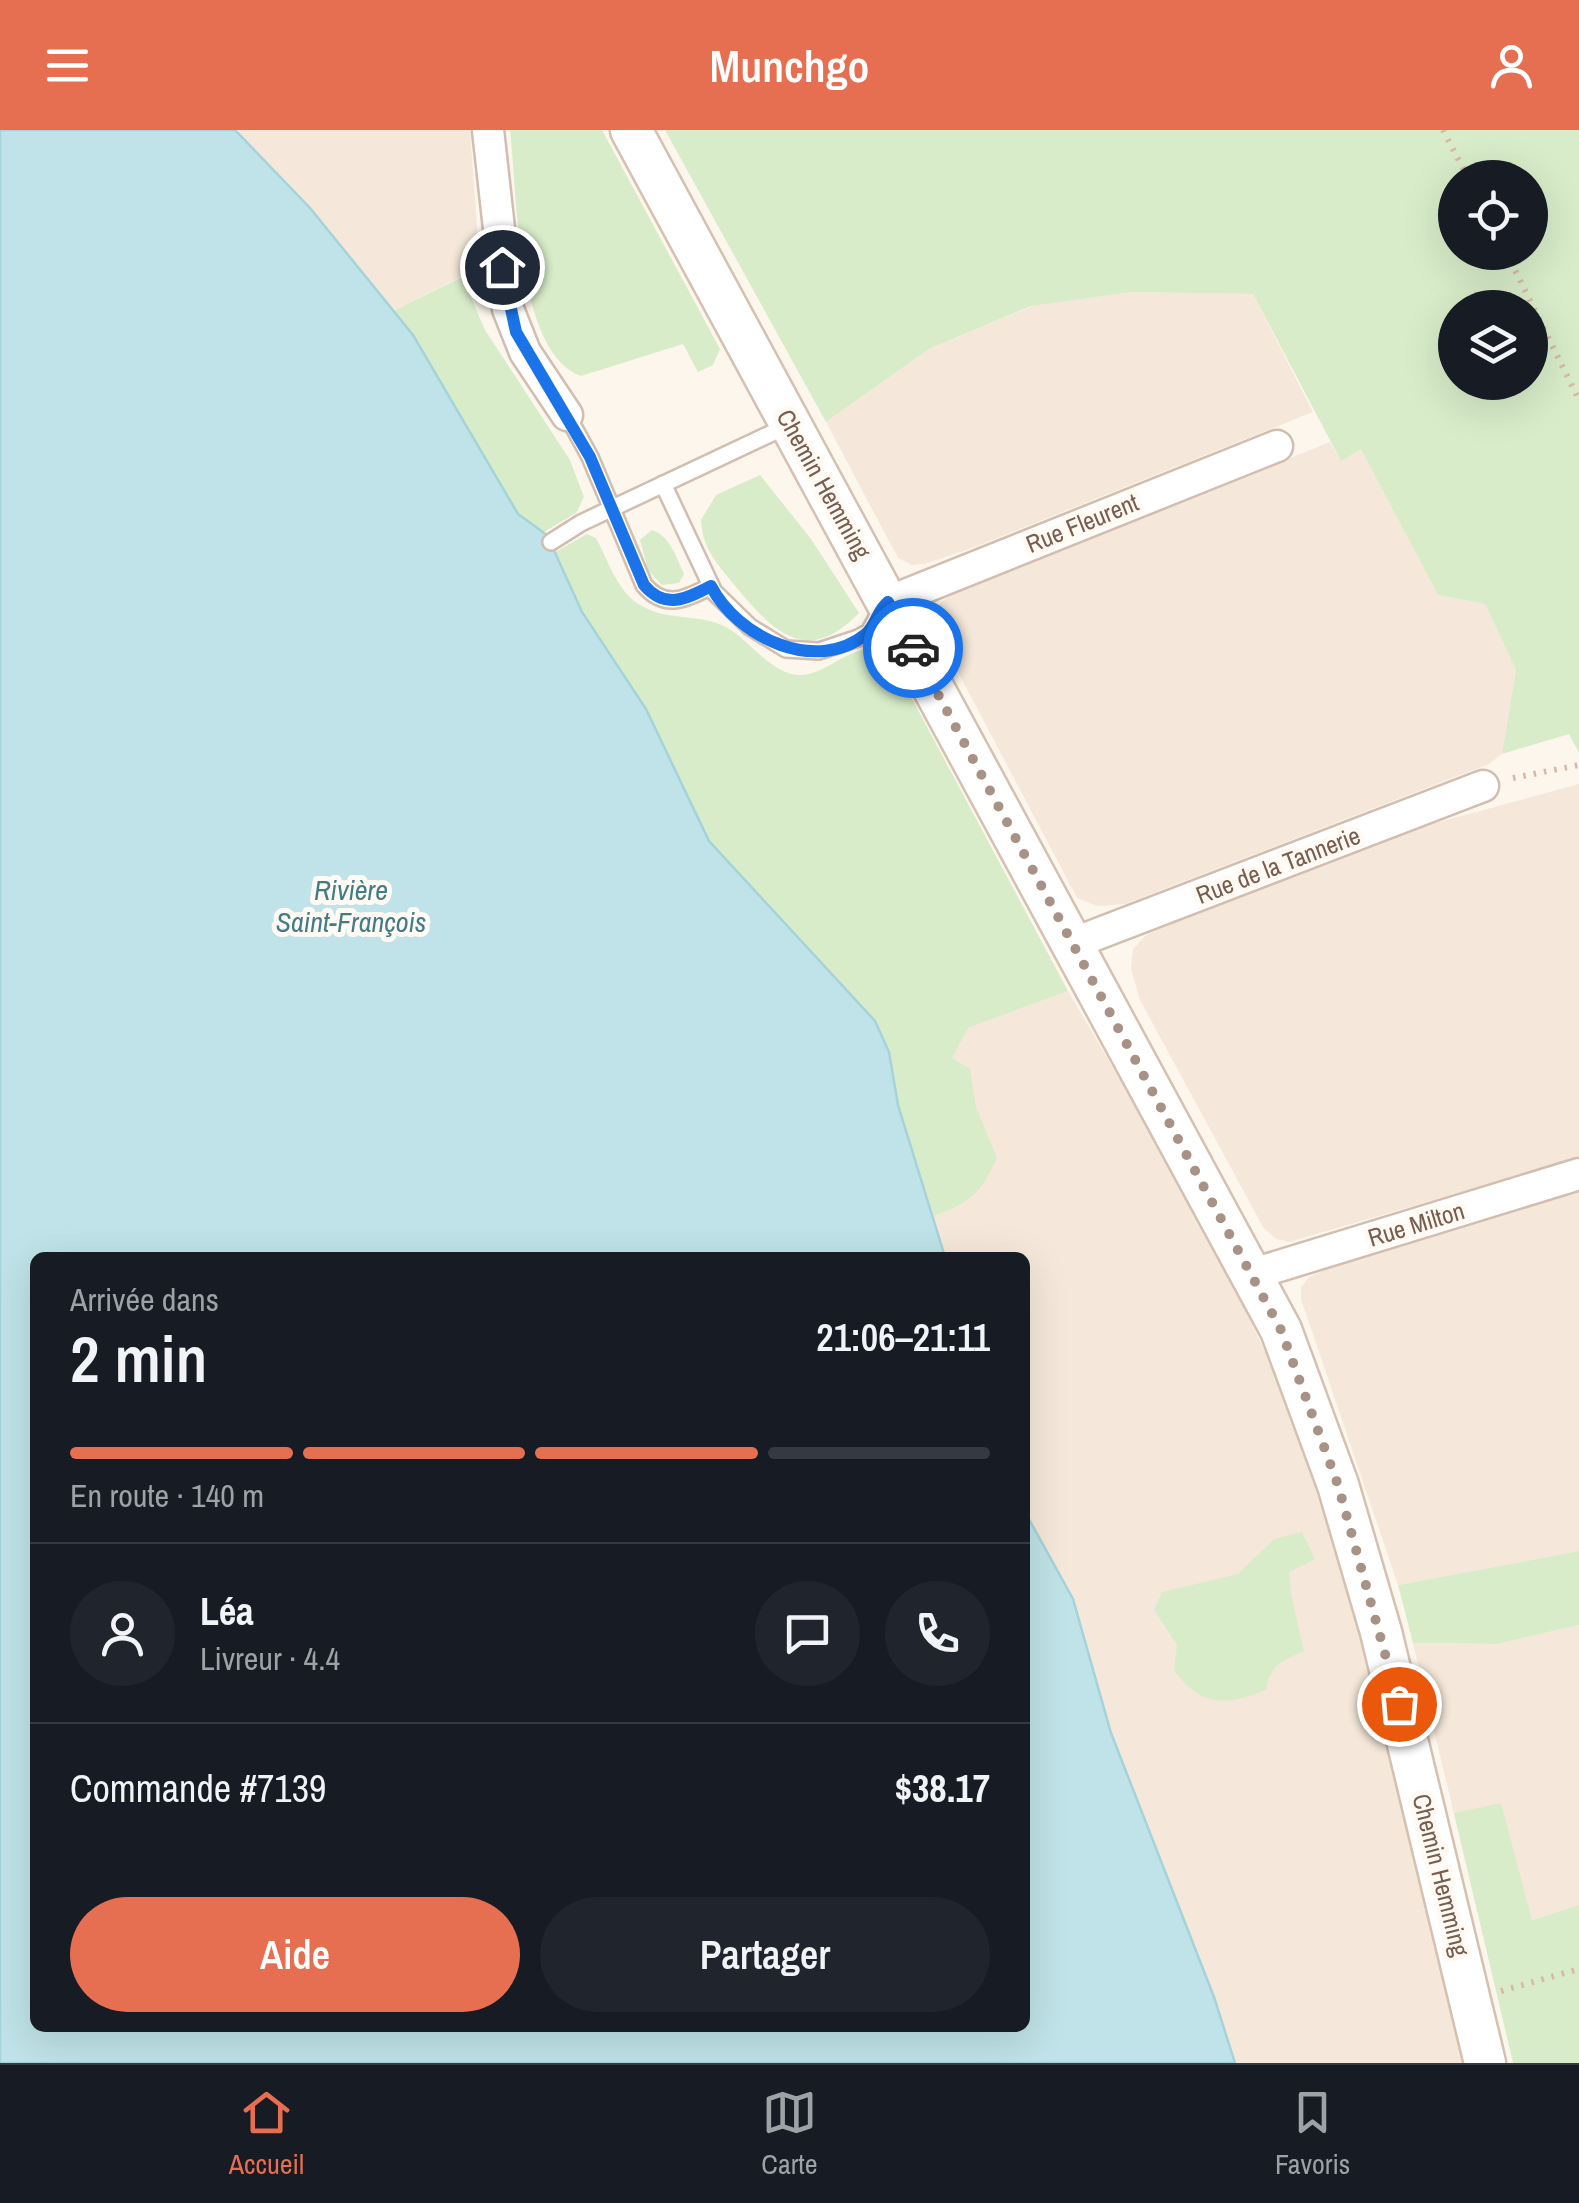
<!DOCTYPE html>
<html lang="fr">
<head>
<meta charset="utf-8">
<style>
	body { margin:0; font-family:"Archivo Narrow",sans-serif; background:#20242c; color:#f1f3f6; height:100vh; display:flex; flex-direction:column; font-size:38px; white-space:nowrap }
	* { box-sizing:border-box; margin:0 }
	p { font-size:32px; color:#9ea1a6 }
	.icon { flex:none; width:55px; height:55px; fill:none; stroke:currentColor; stroke-width:2; stroke-linecap:round; stroke-linejoin:round }
	.map { position:relative; flex:1; overflow:hidden }
	.sheet { position:absolute; left:30px; top:1122px; width:1000px; height:780px; display:flex; flex-direction:column; background:#171b24; border-radius:15px; box-shadow:0 10px 40px #0002 }
	.sheet>* { flex:none }
	.fabs { position:absolute; left:1438px; top:30px; display:grid; gap:20px }
	.fabs a { display:grid; place-items:center; width:110px; height:110px; border-radius:50%; background:#171b24; box-shadow:0 10px 40px #0002; font-size:50px }
	.pin { position:absolute; display:grid; place-items:center; width:85px; height:85px; color:#fff; margin:-42px; border:5px solid #fff; border-radius:50%; box-shadow:0 2px 10px #0007 }
	.courier { position:absolute; display:grid; place-items:center; width:100px; height:100px; margin:-50px; border:8px solid #1a73e8; border-radius:50%; background:#fff; color:#222; box-shadow:0 2px 12px #0007 }
	.head em { font-style:normal; font-weight:600 }
	.head div { display:flex; flex-direction:column-reverse }
	.head { display:flex; align-items:center; justify-content:space-between; height:170px; padding:0 40px }
	h1 { font-size:65px; font-weight:600; line-height:75px }
	.bar { display:grid; grid-template-columns:repeat(4,1fr); gap:15px 10px; align-content:center; height:120px; padding:0 40px }
	.bar i { height:12px; border-radius:8px; background:#363941 }
	.bar .active { background:#e76f51 }
	.bar p { grid-column:span 4 }
	.line { display:flex; align-items:center; gap:25px; padding:0 40px; border-top:2px solid #363941 }
	.line div { flex:1 }
	.round { display:grid; place-items:center; flex:none; width:105px; height:105px; border-radius:52px; background:#20242c }
	.button { display:flex; gap:20px; margin-top:auto; padding:20px 40px }
	.button a { flex:1; height:115px; border-radius:60px; background:#e76f51; color:#fff; font-size:40px; font-weight:600; line-height:115px; text-align:center }
	.button a+a { background:#20242c; color:#f1f3f6 }
	header { display:flex; justify-content:space-between; align-items:center; height:130px; padding:0 40px; background:#e76f51; color:#fff; font-size:45px; font-weight:600 }
	.dock { display:flex; justify-content:space-around; align-items:center; height:140px; border-top:2px solid #363941; background:#171b24; font-size:28px; color:#9ea1a6 }
	.dock a { display:grid; justify-items:center; gap:5px }
	.dock .active { color:#e76f51 }
	.map>svg:first-child { display:block }
	.residential { fill:#f5e8da }
	.green { fill:#d8ecc9; fill-rule:evenodd }
	.water { fill:#bfe3e8; stroke:#a5d3da; stroke-width:2.5 }
	.lines { fill:none; stroke-linecap:round; stroke-linejoin:round }
	.lane-casing { stroke:#d1beb0; stroke-width:20 }
	.street-casing { stroke:#d1beb0; stroke-width:35 }
	.secondary-casing { stroke:#d6c0b0; stroke-width:45 }
	.path { stroke:#d9b8a5; stroke-width:6; stroke-dasharray:2.5 8; stroke-linecap:butt }
	.lane { stroke:#fff; stroke-width:15 }
	.street { stroke:#fff; stroke-width:30 }
	.secondary { stroke:#fff; stroke-width:40 }
	.done { stroke:#a89285; stroke-width:10; stroke-dasharray:0 18 }
	.route { stroke:#1a73e8; stroke-width:12 }
	.labels { text-anchor:middle; stroke-width:10; stroke-linejoin:round; paint-order:stroke }
	.street-label { font-size:25px; fill:#7a5c4d; stroke:#fffaf3 }
	.water-label { font-size:28px; font-style:italic; fill:#437c86; stroke:#fffaf3 }
</style>
</head>
<body>
<header><svg class="icon" aria-label="menu" viewBox="0 0 24 24"><path d="M4 6h16M4 12h16M4 18h16"/></svg>Munchgo<svg class="icon" aria-label="person" viewBox="0 0 24 24"><circle cx="12" cy="8" r="4"/><path d="M4 21q1-7 8-7t8 7"/></svg></header>
<div class="map">
<svg width="1579" height="1933" viewBox="0 0 1579 1933">
	<rect width="100%" height="100%" fill="#fdf6ec"/>
	<!-- residential -->
	<g class="residential">
		<path d="M 235,0 L 470,0 L 480,137 L 393,181 L 310,78 Z"/>
		<path d="M 1132,162 L 1253,164 L 1313,282 L 975,417 L 925,434 L 912,435 L 898,428 L 826,292 L 929,219 L 1035,175 Z"/>
		<path d="M 1330,312 L 1341,331 L 1361,318 L 1438,465 L 1485,474 L 1516,540 L 1502,624 L 1489,634 L 1125,774 L 1097,776 L 1077,768 L 948,523 L 934,489 L 941,472 L 957,461 Z"/>
		<path d="M 1579,654 L 1579,1028 L 1289,1112 L 1276,1109 L 1263,1097 L 1140,870 L 1131,839 L 1133,819 L 1147,804 L 1260,758 L 1428,695 Z"/>
		<path d="M 1068,861 L 1202,1089 L 1289,1272 L 1360,1493 L 1465,1933 L 1235,1933 L 1214,1867 L 1111,1603 L 1073,1469 L 1025,1382 L 1025,1128 L 945,1127 L 919,1047 L 919,916 Z"/>
		<path d="M 1579,1059 L 1579,1421 L 1398,1455 L 1301,1169 L 1301,1157 L 1309,1147 L 1332,1137 Z"/>
		<path d="M 1579,1495 L 1579,1775 L 1483,1805 L 1413,1513 L 1497,1514 Z"/>
	</g>
	<!-- green -->
	<g class="green">
		<path d="M 510,0 L 602,0 L 720,219 L 713,235 L 698,242 L 683,214 L 581,246 C 516,223 517,60 510,0 Z"/>
		<path d="M 665,0 L 1579,0 L 1579,623 L 1569,604 L 1502,624 L 1516,540 L 1485,474 L 1438,465 L 1361,319 L 1341,331 L 1253,164 L 1132,162 L 1031,176 L 929,219 L 826,292 ZM 1455,48 L 1530,48 L 1530,122 L 1455,122 ZM 1455,178 L 1530,178 L 1530,252 L 1455,252 Z"/>
		<path d="M 462,147 L 485,200 L 570,330 L 584,367 L 576,383 L 544,402 L 518,384 L 413,205 L 393,181 Z"/>
		<path d="M 760,345 L 811,409 L 859,483 C 807,536 774,503 737,458 C 719,436 702,419 701,390 L 716,365 Z"/>
		<path d="M 652,400 C 669,405 677,428 684,444 L 679,453 L 662,455 L 648,440 L 640,410 Z"/>
		<path d="M 587,404 L 596,408 C 607,428 617,460 637,473 C 668,494 702,481 731,500 C 752,514 775,547 802,545 C 825,543 843,523 866,519 L 894,535 L 1068,861 L 968,898 L 952,928 L 970,939 L 976,977 L 997,1028 C 981,1063 971,1072 934,1086 L 898,975 L 889,922 L 822,835 L 709,711 L 646,579 L 582,482 L 555,422 Z"/>
		<path d="M 1302,1402 L 1315,1429 L 1289,1442 L 1291,1464 L 1304,1521 C 1282,1531 1270,1535 1266,1560 C 1226,1576 1202,1577 1174,1541 L 1177,1515 L 1154,1480 L 1162,1462 L 1238,1444 L 1274,1409 Z"/>
		<path d="M 1579,1421 L 1579,1495 L 1497,1514 L 1413,1513 L 1398,1455 Z"/>
		<path d="M 1501,1673 L 1532,1790 L 1579,1775 L 1579,1933 L 1513,1933 L 1454,1683 Z"/>
	</g>
	<!-- water -->
	<path class="water" d="M 0,0 L 235,0 L 310,78 L 413,205 L 518,384 L 547,405 L 582,482 L 646,579 L 709,711 L 875,891 L 889,922 L 898,975 L 945,1127 L 35,1128 L 35,1898 L 1025,1898 L 1025,1382 L 1073,1469 L 1111,1603 L 1214,1867 L 1235,1933 L 0,1933 Z"/>
	<g class="lines">
		<!-- lane casing -->
		<g class="lane-casing">
			<g id="lane">
				<path d="M 567,285 L 590,327 L 644,455 C 665,480 686,469 711,456"/>
				<path d="M 663,354 L 714,462 L 750,497 L 786,519 L 819,521 L 858,508 L 869,502 L 884,475"/>
				<path d="M 551,412 L 581,393 L 789,295"/>
			</g>
		</g>
		<!-- street casing -->
		<g class="street-casing">
			<g id="street">
				<path d="M 488,0 L 508,179 L 525,222 L 567,285"/>
				<path d="M 888,472 L 1277,316"/>
				<path d="M 1074,813 L 1483,656"/>
				<path d="M 1253,1144 L 1579,1044"/>
			</g>
		</g>
		<!-- secondary casing -->
		<g class="secondary-casing">
			<path id="secondary" d="M 631,0 L 1281,1200 L 1338,1355 L 1381,1502 L 1485,1933"/>
		</g>
		<!-- path -->
		<g class="path">
			<path d="M 1443,0 L 1468,48"/>
			<path d="M 1506,122 L 1579,270"/>
			<path d="M 1513,648 L 1579,635"/>
			<path d="M 1501,1861 L 1579,1839"/>
		</g>
		<!-- lane -->
		<use href="#lane" class="lane"/>
		<!-- street -->
		<use href="#street" class="street"/>
		<!-- secondary -->
		<use href="#secondary" class="secondary"/>
	</g>
	<g class="lines">
		<!-- done -->
		<path class="done" d="M 913,518 L 1281,1200 L 1338,1355 L 1399,1574"/>
		<!-- route -->
		<path class="route" d="M 502,137 L 516,202 L 590,327 L 644,455 C 665,480 686,469 711,456 C 737,507 816,545 866,504 C 876,495 877,481 888,472 L 913,518"/>
	</g>
	<g class="labels">
		<!-- street labels -->
		<g class="street-label">
			<text transform="translate(824 354) rotate(61)" y="9">Chemin Hemming</text>
			<text transform="translate(1082 393) rotate(-22)" y="9">Rue Fleurent</text>
			<text transform="translate(1278 735) rotate(-21)" y="9">Rue de la Tannerie</text>
			<text transform="translate(1416 1094) rotate(-17)" y="9">Rue Milton</text>
			<text transform="translate(1441 1745) rotate(76)" y="9">Chemin Hemming</text>
		</g>
		<!-- water labels -->
		<g class="water-label">
			<text x="351" y="770">Rivière<tspan x="351" dy="32">Saint-François</tspan></text>
		</g>
	</g>
</svg>
<div class="fabs">
<a><svg class="icon" aria-label="locate" viewBox="0 0 24 24"><circle cx="12" cy="12" r="6"/><path d="M12 2v4M12 18v4M2 12h4M18 12h4"/></svg></a>
<a><svg class="icon" aria-label="layers" viewBox="0 0 24 24"><path d="M12 4l9 5-9 5-9-5zM3 14l9 5 9-5"/></svg></a>
</div>
<div class="pin" style="left:1399px;top:1574px;background:#ea580c"><svg class="icon" aria-label="bag" viewBox="0 0 24 24"><path d="M5 8h14l-1 12H6zM9 8a3 3 0 0 1 6 0"/></svg></div>
<div class="pin" style="left:502px;top:137px;background:#1f2937"><svg class="icon" aria-label="home" viewBox="0 0 24 24"><path d="M3 11l9-7 9 7M6 9v11h12V9"/></svg></div>
<div class="courier" style="left:913px;top:518px"><svg class="icon" aria-label="car" viewBox="0 0 24 24"><path d="M5 17H2v-5l4-1 3-4h7l3 4 3 1v5h-3M9 17h6M6 11h13"/><circle cx="7" cy="17" r="2"/><circle cx="17" cy="17" r="2"/></svg></div>
<section class="sheet">
<div class="head"><div><h1>2 min</h1><p>Arrivée dans</p></div><em>21:06–21:11</em></div>
<div class="bar"><i class="active"></i><i class="active"></i><i class="active"></i><i></i><p>En route · 140 m</p></div>
<div class="line" style="height:180px"><a class="round"><svg class="icon" aria-label="person" viewBox="0 0 24 24"><circle cx="12" cy="8" r="4"/><path d="M4 21q1-7 8-7t8 7"/></svg></a><div><b>Léa</b><p>Livreur · 4.4</p></div><a class="round"><svg class="icon" aria-label="chat" viewBox="0 0 24 24"><path d="M4 5h16v11H9l-5 4z"/></svg></a><a class="round"><svg class="icon" aria-label="phone" viewBox="0 0 24 24"><path d="M5 4h4l2 5-3 2q2 4 5 5l2-3 5 2v4C11 20 4 13 5 4z"/></svg></a></div>
<div class="line" style="height:130px"><div>Commande #7139</div><b>$38.17</b></div>
<div class="button"><a>Aide</a><a>Partager</a></div>
</section>
</div>
<nav class="dock">
<a class="active"><svg class="icon" aria-label="home" viewBox="0 0 24 24"><path d="M3 11l9-7 9 7M6 9v11h12V9"/></svg>Accueil</a>
<a><svg class="icon" aria-label="map" viewBox="0 0 24 24"><path d="M3 6l6-2 6 2 6-2v14l-6 2-6-2-6 2zM9 4v14M15 6v14"/></svg>Carte</a>
<a><svg class="icon" aria-label="saved" viewBox="0 0 24 24"><path d="M7 4h10v16l-5-4-5 4z"/></svg>Favoris</a>
</nav>
</body>
</html>
